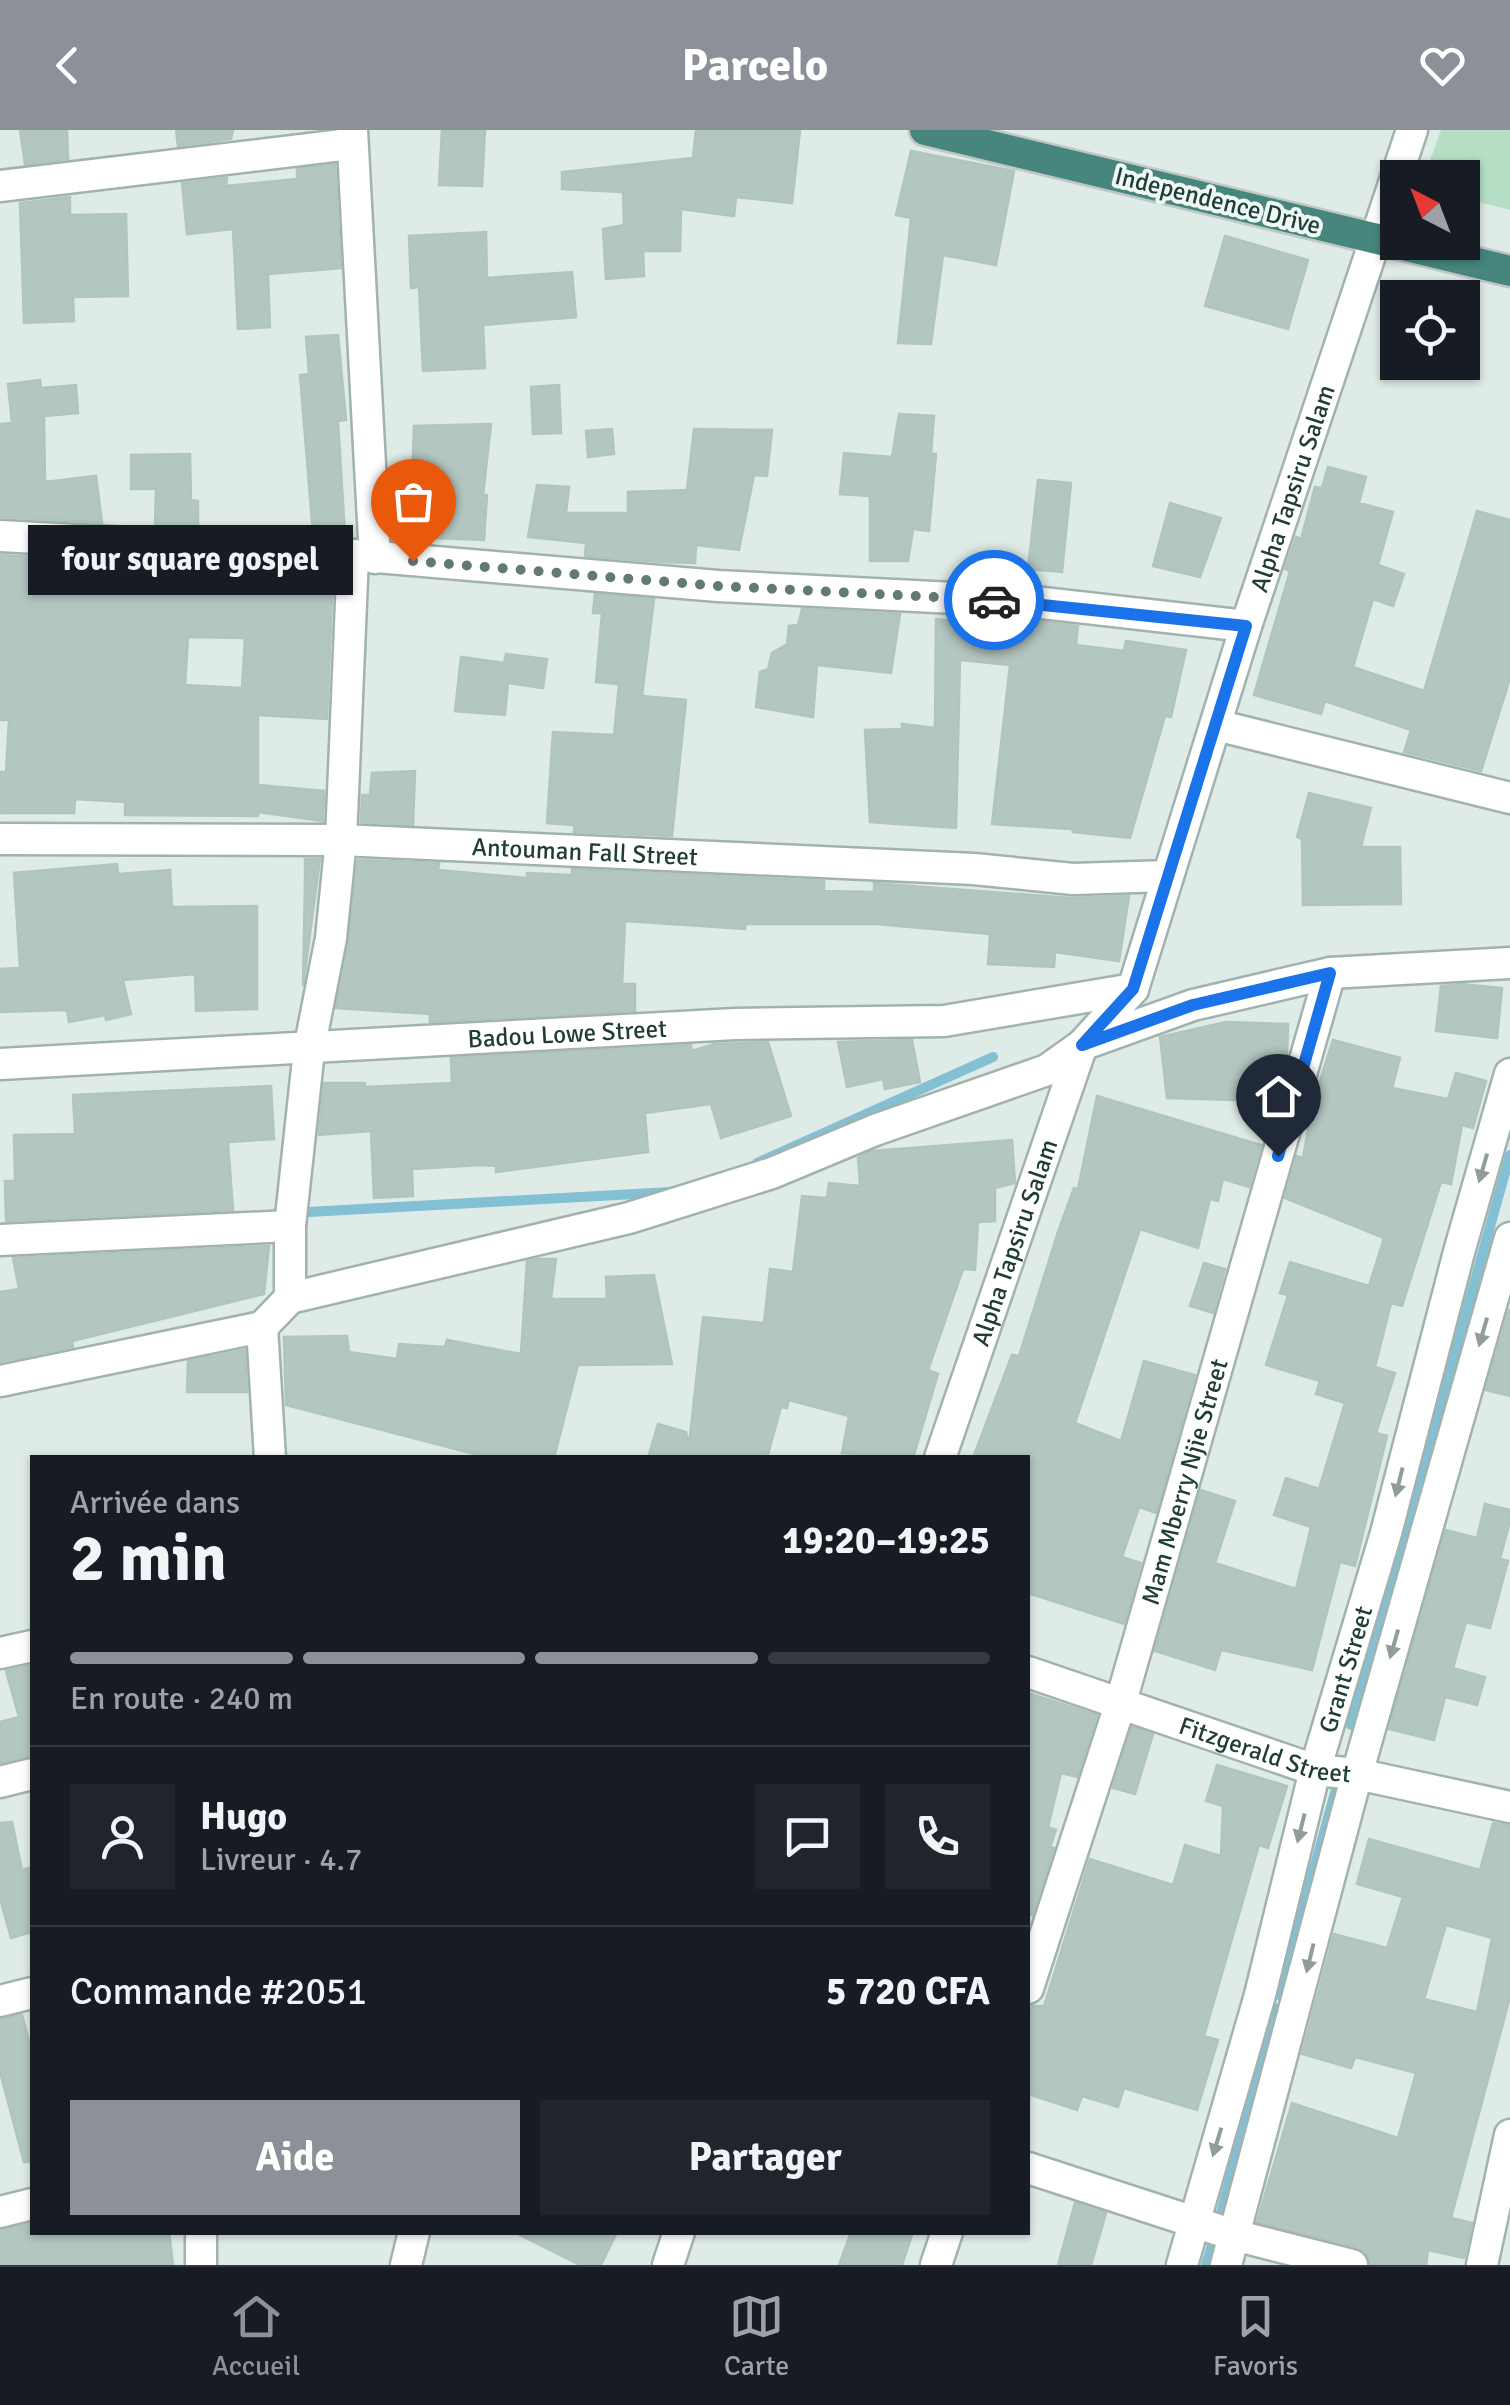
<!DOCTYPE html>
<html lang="fr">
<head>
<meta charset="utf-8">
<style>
	body { margin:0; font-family:Signika,sans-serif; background:#20242c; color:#f1f3f6; height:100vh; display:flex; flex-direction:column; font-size:38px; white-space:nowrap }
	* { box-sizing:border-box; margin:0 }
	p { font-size:32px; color:#9ea1a6 }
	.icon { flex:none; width:55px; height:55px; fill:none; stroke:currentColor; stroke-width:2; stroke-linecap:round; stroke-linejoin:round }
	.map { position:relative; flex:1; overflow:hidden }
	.details { position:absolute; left:30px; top:1325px; width:1000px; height:780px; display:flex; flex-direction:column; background:#171b24; border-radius:0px; box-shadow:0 2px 8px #0004 }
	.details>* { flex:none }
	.needle { width:65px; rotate:318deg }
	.tools { position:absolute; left:1380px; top:30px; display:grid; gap:20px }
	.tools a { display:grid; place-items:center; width:100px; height:100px; border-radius:0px; background:#171b24; box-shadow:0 2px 8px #0004; font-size:50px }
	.pin { position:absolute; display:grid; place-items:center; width:85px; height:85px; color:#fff; margin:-102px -42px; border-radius:50% 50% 50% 0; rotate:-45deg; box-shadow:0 0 10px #0007 }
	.pin .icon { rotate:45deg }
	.courier { position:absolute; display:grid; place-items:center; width:100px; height:100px; margin:-50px; border:8px solid #1a73e8; border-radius:50%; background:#fff; color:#222; box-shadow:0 2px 12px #0007 }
	.bubble { position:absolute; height:70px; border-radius:0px; background:#171b24; box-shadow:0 2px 8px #0004; font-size:32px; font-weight:700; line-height:70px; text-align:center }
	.summary em { font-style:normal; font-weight:700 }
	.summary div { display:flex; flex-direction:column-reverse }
	.summary { display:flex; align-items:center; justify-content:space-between; height:170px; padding:0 40px }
	h1 { font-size:65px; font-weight:700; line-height:75px }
	.bar { display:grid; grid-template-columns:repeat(4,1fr); gap:15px 10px; align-content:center; height:120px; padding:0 40px }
	.bar i { height:12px; border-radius:8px; background:#363941 }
	.bar .active { background:#8c9099 }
	.bar p { grid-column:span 4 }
	.line { display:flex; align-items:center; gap:25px; padding:0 40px; border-top:2px solid #363941 }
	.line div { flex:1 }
	.round { display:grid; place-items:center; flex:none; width:105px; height:105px; border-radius:0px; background:#20242c }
	.primary-button { display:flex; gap:20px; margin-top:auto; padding:20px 40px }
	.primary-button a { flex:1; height:115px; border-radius:0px; background:#8c9099; color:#fff; font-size:40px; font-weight:700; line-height:115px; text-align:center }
	.primary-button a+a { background:#20242c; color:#f1f3f6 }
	header { display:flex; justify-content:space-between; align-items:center; height:130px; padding:0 40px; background:#8c9099; color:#fff; font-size:45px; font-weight:700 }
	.tab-bar { display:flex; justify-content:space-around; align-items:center; height:140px; border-top:2px solid #363941; background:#171b24; font-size:28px; color:#9ea1a6 }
	.tab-bar a { display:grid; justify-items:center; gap:5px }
	.tab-bar .active { color:#8c9099 }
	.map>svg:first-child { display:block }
	.green { fill:#b6dec5 }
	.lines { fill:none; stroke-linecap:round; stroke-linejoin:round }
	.stream { stroke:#83c0d4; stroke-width:10 }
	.building { fill:#b4c6c0; stroke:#b1c5bf; stroke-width:2.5; fill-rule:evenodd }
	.minor-casing { stroke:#a2b3af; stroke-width:35 }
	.trunk-casing { stroke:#c0c8c7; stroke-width:35 }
	.minor { stroke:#fff; stroke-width:30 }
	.trunk { stroke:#46867d; stroke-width:30 }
	.oneway { fill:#8f9e9b }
	.done { stroke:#627975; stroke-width:10; stroke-dasharray:0 18 }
	.route { stroke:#1a73e8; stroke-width:12 }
	.labels { text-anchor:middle; stroke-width:8; stroke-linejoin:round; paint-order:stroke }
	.street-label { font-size:25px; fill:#1f3c37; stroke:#eff8f4 }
</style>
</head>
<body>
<header><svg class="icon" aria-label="back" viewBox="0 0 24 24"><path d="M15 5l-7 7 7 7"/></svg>Parcelo<svg class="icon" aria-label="heart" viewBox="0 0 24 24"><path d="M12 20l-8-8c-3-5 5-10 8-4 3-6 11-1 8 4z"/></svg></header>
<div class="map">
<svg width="1510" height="2135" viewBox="0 0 1510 2135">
	<rect width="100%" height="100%" fill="#dfebe7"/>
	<!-- green -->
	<path class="green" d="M 1441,0 L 1510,0 L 1510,80 L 1463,68 L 1462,48 L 1424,47 Z"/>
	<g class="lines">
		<!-- stream -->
		<g class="stream">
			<path d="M 757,1033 L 993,927"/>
			<path d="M 308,1082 L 671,1062"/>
			<path d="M 1351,1595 L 1510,1025"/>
			<path d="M 1279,1865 L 1336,1659"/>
			<path d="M 1220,2087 L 1275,1878"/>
			<path d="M 1206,2135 L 1211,2118"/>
		</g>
	</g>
	<!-- building -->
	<g class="building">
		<path d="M 20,0 L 67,0 L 68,29 L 25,34 Z"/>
		<path d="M 176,0 L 233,0 L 231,9 L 178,16 Z"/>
		<path d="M 442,0 L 485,0 L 482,56 L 439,55 Z"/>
		<path d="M 696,0 L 800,0 L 792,73 L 736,67 L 734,86 L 681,79 L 680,121 L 643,121 L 644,146 L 606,149 L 603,99 L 624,95 L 623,62 L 562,59 L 562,42 L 693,28 Z"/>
		<path d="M 911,21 L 1014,41 L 996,135 L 943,125 L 931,214 L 898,213 L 911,88 L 896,85 Z"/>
		<path d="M 335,35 L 341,138 L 268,144 L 270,197 L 238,199 L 233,99 L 187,104 L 182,53 L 227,48 L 226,56 L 297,49 L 297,39 Z"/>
		<path d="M 70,67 L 70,85 L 126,84 L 128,166 L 73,167 L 74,191 L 24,193 L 20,73 Z"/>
		<path d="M 486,102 L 487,148 L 572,142 L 576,187 L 483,195 L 485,238 L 423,241 L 419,157 L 411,158 L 409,106 Z"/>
		<path d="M 1225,106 L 1308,130 L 1288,199 L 1205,176 Z"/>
		<path d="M 338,205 L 346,290 L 338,291 L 345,406 L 313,404 L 300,245 L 309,244 L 306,207 Z"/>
		<path d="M 40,250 L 41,258 L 76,255 L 78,283 L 44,286 L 45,352 L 96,346 L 102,393 L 0,387 L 0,294 L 12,293 L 8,254 Z"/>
		<path d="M 559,255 L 561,303 L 533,304 L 531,257 Z"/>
		<path d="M 899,284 L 934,286 L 931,324 L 936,324 L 929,401 L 913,399 L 908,431 L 870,431 L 870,366 L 840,364 L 844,323 L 892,327 Z"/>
		<path d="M 491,294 L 483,365 L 487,365 L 484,410 L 410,407 L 414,296 Z"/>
		<path d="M 612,299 L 614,324 L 588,327 L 586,301 Z"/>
		<path d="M 694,299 L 772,300 L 767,346 L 754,345 L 739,420 L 696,415 L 695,433 L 662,432 L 585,426 L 586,413 L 528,407 L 537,355 L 569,357 L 566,383 L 628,383 L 628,362 L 687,360 Z"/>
		<path d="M 190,324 L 191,370 L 198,371 L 198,396 L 155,395 L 156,359 L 131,359 L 131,325 Z"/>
		<path d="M 1328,337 L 1366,347 L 1359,373 L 1393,382 L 1378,435 L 1404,444 L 1393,476 L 1373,469 L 1353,537 L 1424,561 L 1477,381 L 1510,390 L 1510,548 L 1481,641 L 1404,622 L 1411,600 L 1325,571 L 1321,584 L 1254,565 L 1290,441 L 1285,439 L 1296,407 L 1301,409 L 1315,357 L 1322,358 Z"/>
		<path d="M 1038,350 L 1071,353 L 1062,442 L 1028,439 Z"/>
		<path d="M 1170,373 L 1221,388 L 1200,447 L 1153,436 Z"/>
		<path d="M 0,425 L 125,432 L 125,446 L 191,445 L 191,435 L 333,443 L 327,589 L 258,585 L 258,655 L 324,661 L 323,691 L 258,682 L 258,686 L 125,685 L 125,672 L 75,669 L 74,683 L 0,683 L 0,642 L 6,642 L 9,590 L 0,590 ZM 188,507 L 245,508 L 242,558 L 185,555 Z"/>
		<path d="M 595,464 L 654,469 L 642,566 L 686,570 L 672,706 L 574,702 L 574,695 L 547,693 L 553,602 L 614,605 L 619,554 L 596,552 L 602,483 L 593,483 Z"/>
		<path d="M 802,479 L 900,484 L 891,543 L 817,535 L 813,587 L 756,577 L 760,542 L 768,539 L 772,523 L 787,514 L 789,496 L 798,495 Z"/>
		<path d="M 936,489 L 1037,501 L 1038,491 L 1078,496 L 1076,515 L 1124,521 L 1126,511 L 1186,520 L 1171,587 L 1165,586 L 1130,708 L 1073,702 L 1072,699 L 992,694 L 1010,535 L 960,530 L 956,698 L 870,692 L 865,600 L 902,599 L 902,594 L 935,598 Z"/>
		<path d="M 506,524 L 547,529 L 543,558 L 508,553 L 505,585 L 455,581 L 461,527 L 504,533 Z"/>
		<path d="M 415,641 L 413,695 L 361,692 L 362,665 L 370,665 L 372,643 Z"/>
		<path d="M 1309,663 L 1371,678 L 1361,717 L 1400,717 L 1401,774 L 1303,775 L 1302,709 L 1297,707 Z"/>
		<path d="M 305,729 L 320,729 L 303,856 L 305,751 Z"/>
		<path d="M 358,730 L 439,733 L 438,740 L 527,748 L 527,743 L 572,745 L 572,739 L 824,751 L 824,761 L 874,762 L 874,753 L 1071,768 L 1129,766 L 1119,831 L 1055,822 L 1054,837 L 988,834 L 990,804 L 876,794 L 745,794 L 745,799 L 625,791 L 622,854 L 635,854 L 635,881 L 430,892 L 430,884 L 336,878 Z"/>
		<path d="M 117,734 L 118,744 L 170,740 L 172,777 L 257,776 L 257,879 L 196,881 L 195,844 L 123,850 L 131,884 L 106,890 L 105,885 L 69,892 L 67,880 L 0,882 L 0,839 L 20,838 L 14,743 Z"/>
		<path d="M 1462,854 L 1502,858 L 1497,908 L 1436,901 L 1441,856 Z"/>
		<path d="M 1226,892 L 1288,894 L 1287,925 L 1274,971 L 1167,968 L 1160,907 Z"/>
		<path d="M 912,910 L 920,952 L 885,959 L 883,949 L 847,957 L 838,912 Z"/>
		<path d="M 1333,910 L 1400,928 L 1392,958 L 1448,969 L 1456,943 L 1486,951 L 1473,998 L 1462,995 L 1451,1054 L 1441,1052 L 1402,1176 L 1391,1173 L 1375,1237 L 1395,1243 L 1376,1303 L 1387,1306 L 1355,1436 L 1340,1432 L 1312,1540 L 1221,1520 L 1215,1540 L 1155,1521 L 1201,1360 L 1235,1371 L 1215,1433 L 1296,1459 L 1311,1397 L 1274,1385 L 1286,1348 L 1319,1359 L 1345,1273 L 1316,1264 L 1320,1251 L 1266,1235 L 1288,1165 L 1280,1163 L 1290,1132 L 1369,1156 L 1384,1108 L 1285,1068 L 1297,1026 L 1303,1028 L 1313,972 Z"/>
		<path d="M 768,912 L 791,986 L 721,1008 L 711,974 L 645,983 L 648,1022 L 496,1042 L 496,1036 L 481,1035 L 412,1039 L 413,1066 L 374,1068 L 371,1001 L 319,1005 L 324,953 L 365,953 L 365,957 L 452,953 L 451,928 L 691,915 L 692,921 L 714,914 Z"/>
		<path d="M 271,956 L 274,1009 L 228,1012 L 233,1080 L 6,1091 L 5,1051 L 15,1051 L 14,1005 L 75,1004 L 73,965 Z"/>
		<path d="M 1097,966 L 1261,1015 L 1249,1057 L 1223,1049 L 1218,1071 L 1210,1069 L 1198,1118 L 1140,1099 L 1075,1293 L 1121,1311 L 1144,1231 L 1195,1245 L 1156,1383 L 1139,1377 L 1122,1427 L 1141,1433 L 1124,1494 L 1028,1463 L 1028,1328 L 973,1328 L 1012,1225 L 1019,1226 L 1058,1102 L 1074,1058 L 1078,1059 Z"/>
		<path d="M 1012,1010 L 1015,1053 L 995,1058 L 995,1091 L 978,1092 L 975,1140 L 963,1139 L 928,1240 L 938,1244 L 913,1328 L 842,1323 L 849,1286 L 789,1270 L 787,1278 L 781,1277 L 767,1328 L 648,1328 L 658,1294 L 686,1302 L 689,1316 L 703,1187 L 764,1193 L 770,1139 L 793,1142 L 802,1066 L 827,1068 L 829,1053 L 860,1056 L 858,1028 L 872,1021 Z"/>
		<path d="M 269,1116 L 264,1164 L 72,1211 L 73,1217 L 0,1232 L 0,1162 L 19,1159 L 13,1128 Z"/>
		<path d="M 538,1129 L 556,1129 L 551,1169 L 607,1169 L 606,1147 L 654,1145 L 672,1234 L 578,1235 L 554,1328 L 490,1328 L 286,1275 L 284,1207 L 347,1206 L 349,1222 L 397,1229 L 399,1214 L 445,1217 L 447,1210 L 521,1224 L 527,1131 Z"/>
		<path d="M 1204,1133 L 1225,1139 L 1213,1183 L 1190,1176 Z"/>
		<path d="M 1509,1180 L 1510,1180 L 1510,1266 L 1486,1260 Z"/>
		<path d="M 245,1220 L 247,1262 L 187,1262 L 188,1231 Z"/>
		<path d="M 1485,1374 L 1510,1380 L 1510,1391 L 1500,1429 L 1508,1431 L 1490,1498 L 1466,1492 L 1453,1538 L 1485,1547 L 1477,1575 L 1445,1567 L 1434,1610 L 1389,1599 L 1446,1400 L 1477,1408 Z"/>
		<path d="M 32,1535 L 32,1626 L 0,1633 L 0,1592 L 19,1587 L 6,1541 Z"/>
		<path d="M 1028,1563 L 1097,1585 L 1077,1647 L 1061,1643 L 1048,1697 L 1056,1700 L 1050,1717 L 1054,1718 L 1032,1785 L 1028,1784 Z"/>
		<path d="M 1132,1597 L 1153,1604 L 1135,1664 L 1113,1658 Z"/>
		<path d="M 1217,1635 L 1287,1656 L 1268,1718 L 1259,1715 L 1204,1906 L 1218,1910 L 1197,1980 L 1124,1958 L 1118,1977 L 1082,1966 L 1077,1980 L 1028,1964 L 1028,1891 L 1032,1876 L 1044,1876 L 1090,1729 L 1173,1755 L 1185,1715 L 1221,1726 L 1223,1676 L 1206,1671 Z"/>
		<path d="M 12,1692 L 22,1740 L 32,1737 L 32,1802 L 11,1808 L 0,1768 L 0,1693 Z"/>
		<path d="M 1493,1693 L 1510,1695 L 1510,1867 L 1451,2088 L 1472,2093 L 1464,2128 L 1428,2120 L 1426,2135 L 1370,2135 L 1366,2122 L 1357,2117 L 1257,2092 L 1292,1973 L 1398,2008 L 1416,1943 L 1355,1927 L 1351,1938 L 1302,1924 L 1334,1804 L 1387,1818 L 1403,1767 L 1357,1754 L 1369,1709 L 1480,1740 ZM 1446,1795 L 1492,1808 L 1477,1882 L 1424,1869 Z"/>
		<path d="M 22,1885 L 32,1922 L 32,2031 L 24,2032 L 0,1942 L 0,1889 Z"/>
		<path d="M 1075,2073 L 1106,2083 L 1091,2135 L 1058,2135 Z"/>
		<path d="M 32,2093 L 32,2102 L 169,2102 L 173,2135 L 0,2135 L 0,2100 Z"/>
		<path d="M 514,2102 L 617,2102 L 601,2135 L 580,2135 Z"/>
		<path d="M 851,2102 L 913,2102 L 902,2135 L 839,2135 Z"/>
	</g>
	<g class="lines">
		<!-- minor casing -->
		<g class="minor-casing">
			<g id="minor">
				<path d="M 352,0 L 375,428"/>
				<path d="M 0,56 L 350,14"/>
				<path d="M 0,406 L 353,425 L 718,456 L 1034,472 L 1246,496"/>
				<path d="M 1216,595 L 1510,668"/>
				<path id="s1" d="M 0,709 L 341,710 L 974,739 L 1073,749 L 1168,746"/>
				<path id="s2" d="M 0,934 L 735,894 L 944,891 L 1133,859"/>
				<path d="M 0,1110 L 290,1096"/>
				<path d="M 290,1168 L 290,1096 L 309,920 L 331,808 L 341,710 L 353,425"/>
				<path d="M 262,1197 L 270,1328"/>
				<path d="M 0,1251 L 262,1197 L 290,1168 L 629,1088 L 772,1043 L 875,1000 L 1047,940 L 1082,915 L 1193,875 L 1330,843 L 1510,833"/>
				<path id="s3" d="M 940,1328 L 1082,915 L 1133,859 L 1246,496 L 1412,0"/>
				<path d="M 0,1523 L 32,1516"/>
				<path id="s4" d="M 1028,1542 L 1315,1640 L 1357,1644 L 1510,1677"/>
				<path d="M 0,1652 L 32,1644"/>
				<path id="s5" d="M 1028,1858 L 1120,1575 L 1330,843"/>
				<path d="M 0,1871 L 32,1863"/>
				<path d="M 1028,2038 L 1234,2105 L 1352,2135"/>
				<path d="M 0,2082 L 32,2074"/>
				<path d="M 201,2102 L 201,2135"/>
				<path d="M 406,2135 L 414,2102"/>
				<path d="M 668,2135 L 679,2102"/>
				<path d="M 936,2135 L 947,2102"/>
				<path id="s6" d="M 1182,2135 L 1260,1865 L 1315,1640 L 1386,1403 L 1459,1122 L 1510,944"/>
				<path d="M 1226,2135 L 1357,1644 L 1510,1108"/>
				<path d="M 1482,2135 L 1510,2005"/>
			</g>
		</g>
		<!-- trunk casing -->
		<g class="trunk-casing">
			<path id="trunk" d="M 925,0 L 1510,141"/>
		</g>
		<!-- minor -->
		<use href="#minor" class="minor"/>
		<!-- trunk -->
		<use href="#trunk" class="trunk"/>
	</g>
	<!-- one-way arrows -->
	<defs><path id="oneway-solid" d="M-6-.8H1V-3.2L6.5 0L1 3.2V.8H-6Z" transform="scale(2.5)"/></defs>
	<g class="oneway">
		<use href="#oneway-solid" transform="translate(1483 1038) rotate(106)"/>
		<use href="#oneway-solid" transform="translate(1483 1202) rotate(106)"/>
		<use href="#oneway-solid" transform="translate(1399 1352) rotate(104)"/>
		<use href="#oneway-solid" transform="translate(1394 1514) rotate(106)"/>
		<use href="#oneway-solid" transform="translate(1301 1698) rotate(104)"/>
		<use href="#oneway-solid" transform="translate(1310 1828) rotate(104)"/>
		<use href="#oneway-solid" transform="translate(1217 2012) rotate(107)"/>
	</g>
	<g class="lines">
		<!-- done -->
		<path class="done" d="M 413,431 L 718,456 L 994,470"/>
		<!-- route -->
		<path class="route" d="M 994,470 L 1246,496 L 1133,859 L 1082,915 L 1193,875 L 1330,843 L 1278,1026"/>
	</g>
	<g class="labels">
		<!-- street labels -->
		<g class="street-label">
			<text transform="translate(1218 70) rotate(14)" y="9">Independence Drive</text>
			<text dy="9" stroke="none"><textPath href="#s3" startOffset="1038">Alpha Tapsiru Salam</textPath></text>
			<text dy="9" stroke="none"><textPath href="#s1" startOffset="585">Antouman Fall Street</textPath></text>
			<text dy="9" stroke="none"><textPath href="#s2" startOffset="568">Badou Lowe Street</textPath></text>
			<text dy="9" stroke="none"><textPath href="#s3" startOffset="228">Alpha Tapsiru Salam</textPath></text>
			<text dy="9" stroke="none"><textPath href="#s5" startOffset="530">Mam Mberry Njie Street</textPath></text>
			<text dy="9" stroke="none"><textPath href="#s6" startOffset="618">Grant Street</textPath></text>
			<text dy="9" stroke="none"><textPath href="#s4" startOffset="250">Fitzgerald Street</textPath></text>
		</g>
	</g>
</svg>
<div class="tools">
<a><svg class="needle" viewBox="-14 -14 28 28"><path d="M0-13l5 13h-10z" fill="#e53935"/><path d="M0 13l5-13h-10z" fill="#9ea1a6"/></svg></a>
<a><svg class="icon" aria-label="locate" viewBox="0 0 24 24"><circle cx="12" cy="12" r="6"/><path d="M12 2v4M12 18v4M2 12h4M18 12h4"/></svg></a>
</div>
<div class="pin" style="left:413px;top:431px;background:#ea580c"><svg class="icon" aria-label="bag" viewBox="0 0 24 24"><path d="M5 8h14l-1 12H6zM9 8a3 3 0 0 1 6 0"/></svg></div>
<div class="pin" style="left:1278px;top:1026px;background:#1f2937"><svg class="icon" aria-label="home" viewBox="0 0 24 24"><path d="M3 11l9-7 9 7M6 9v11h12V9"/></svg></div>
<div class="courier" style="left:994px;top:470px"><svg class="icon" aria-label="car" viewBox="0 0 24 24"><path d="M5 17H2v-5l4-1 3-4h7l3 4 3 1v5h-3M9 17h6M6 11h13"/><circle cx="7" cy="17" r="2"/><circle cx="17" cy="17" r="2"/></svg></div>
<div class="bubble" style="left:28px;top:395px;width:325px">four square gospel</div>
<section class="details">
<div class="summary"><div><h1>2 min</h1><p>Arrivée dans</p></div><em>19:20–19:25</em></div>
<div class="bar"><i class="active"></i><i class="active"></i><i class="active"></i><i></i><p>En route · 240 m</p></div>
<div class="line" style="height:180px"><a class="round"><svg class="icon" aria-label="person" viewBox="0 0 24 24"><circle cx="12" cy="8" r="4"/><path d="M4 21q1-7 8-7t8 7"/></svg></a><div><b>Hugo</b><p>Livreur · 4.7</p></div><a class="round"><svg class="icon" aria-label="chat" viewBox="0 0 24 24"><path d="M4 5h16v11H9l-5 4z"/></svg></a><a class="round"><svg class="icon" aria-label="phone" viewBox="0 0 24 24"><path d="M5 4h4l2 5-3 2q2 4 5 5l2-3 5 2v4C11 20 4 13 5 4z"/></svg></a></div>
<div class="line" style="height:130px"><div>Commande #2051</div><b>5 720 CFA</b></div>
<div class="primary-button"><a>Aide</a><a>Partager</a></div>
</section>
</div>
<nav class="tab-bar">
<a class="active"><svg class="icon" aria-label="home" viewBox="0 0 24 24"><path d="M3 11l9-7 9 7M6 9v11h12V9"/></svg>Accueil</a>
<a><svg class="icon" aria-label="map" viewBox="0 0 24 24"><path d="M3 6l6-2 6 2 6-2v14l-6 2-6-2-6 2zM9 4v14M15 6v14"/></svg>Carte</a>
<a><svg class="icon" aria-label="saved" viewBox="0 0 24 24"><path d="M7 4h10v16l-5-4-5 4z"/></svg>Favoris</a>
</nav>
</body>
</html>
